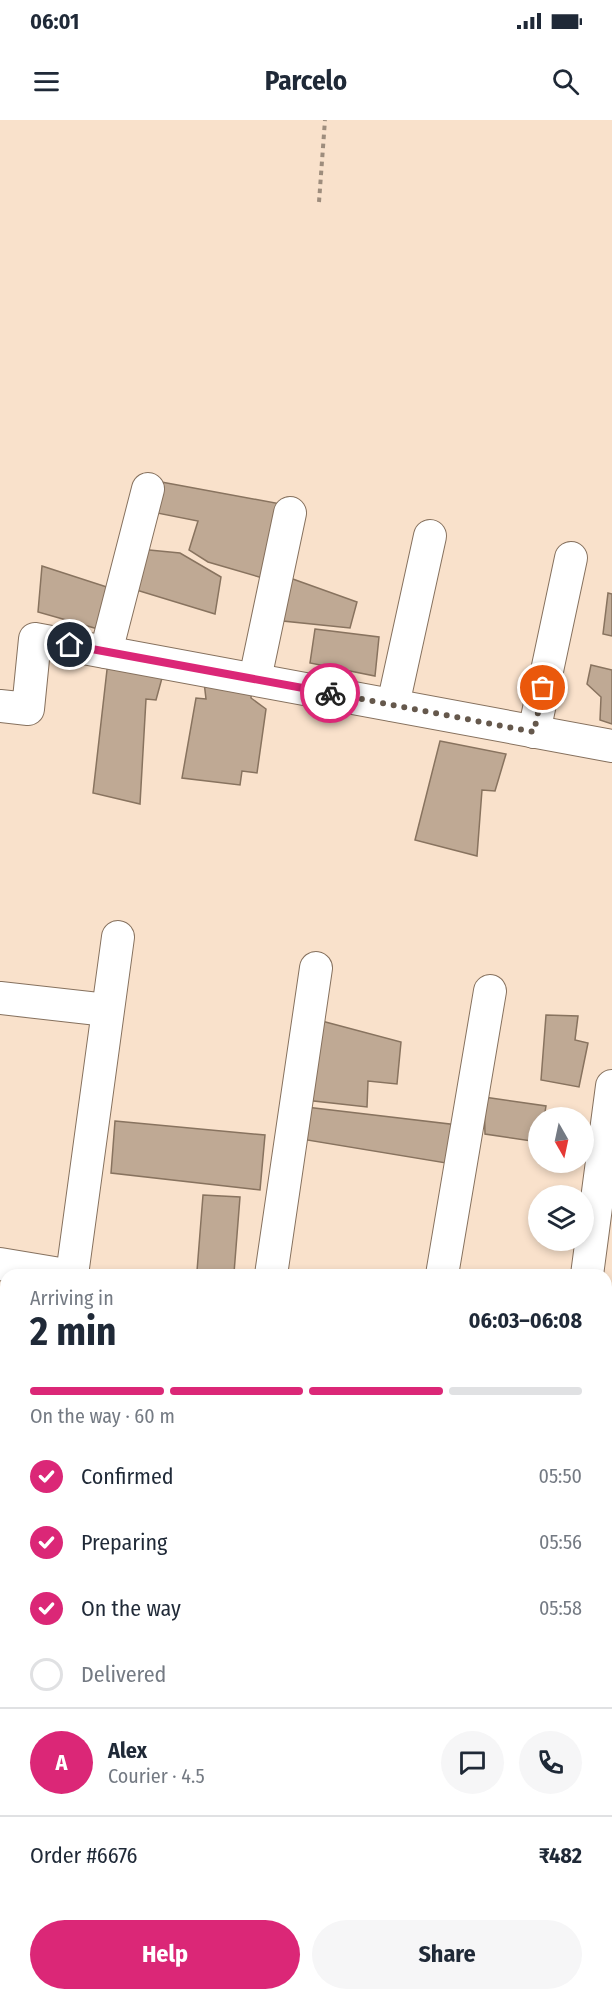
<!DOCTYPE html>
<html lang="en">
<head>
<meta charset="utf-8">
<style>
	body { margin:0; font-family:"Fira Sans Condensed",sans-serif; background:#f6f6f7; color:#1f2937; height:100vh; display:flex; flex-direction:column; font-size:22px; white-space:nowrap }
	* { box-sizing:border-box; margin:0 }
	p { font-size:20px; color:#747a83 }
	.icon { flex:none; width:33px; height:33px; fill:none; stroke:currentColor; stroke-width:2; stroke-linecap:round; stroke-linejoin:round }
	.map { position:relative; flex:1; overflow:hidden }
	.panel { position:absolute; left:0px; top:1149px; width:612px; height:732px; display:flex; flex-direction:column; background:#fff; border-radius:18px 18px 0 0; box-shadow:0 3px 9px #0003 }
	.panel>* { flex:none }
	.needle { width:39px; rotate:171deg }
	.buttons { position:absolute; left:528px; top:987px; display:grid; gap:12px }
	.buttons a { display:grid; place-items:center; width:66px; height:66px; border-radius:50%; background:#fff; box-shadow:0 3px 9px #0003; font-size:30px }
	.pin { position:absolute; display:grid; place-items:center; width:51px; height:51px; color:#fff; margin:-26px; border:3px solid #fff; border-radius:50%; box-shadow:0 2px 6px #0007 }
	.courier { position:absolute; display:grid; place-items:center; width:60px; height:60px; margin:-30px; border:4px solid #db2777; border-radius:50%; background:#fff; color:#222; box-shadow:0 2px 8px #0007 }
	.overview em { font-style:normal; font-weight:700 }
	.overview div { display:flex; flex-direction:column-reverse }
	.overview { display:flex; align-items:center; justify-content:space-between; height:102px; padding:0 30px }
	h1 { font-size:39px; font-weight:700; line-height:45px }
	.bar { display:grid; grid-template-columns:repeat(4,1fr); gap:9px 6px; align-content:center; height:72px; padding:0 30px }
	.bar i { height:8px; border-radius:4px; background:#e0e1e3 }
	.bar .on { background:#db2777 }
	.bar p { grid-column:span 4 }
	.line { display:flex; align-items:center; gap:15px; padding:0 30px; border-top:2px solid #e0e1e3 }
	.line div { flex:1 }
	.round { display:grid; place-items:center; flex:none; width:63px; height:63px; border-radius:32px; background:#f6f6f7 }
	ol { padding:0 30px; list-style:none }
	li { display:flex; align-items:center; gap:18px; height:66px }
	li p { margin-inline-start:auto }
	li .icon { padding:6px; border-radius:50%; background:#db2777; color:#fff; stroke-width:4 }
	li:last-child { color:#747a83 }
	li i { width:33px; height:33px; border:3px solid #e0e1e3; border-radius:50% }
	.action { display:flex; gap:12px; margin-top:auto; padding:12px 30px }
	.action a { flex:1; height:69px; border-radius:36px; background:#db2777; color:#fff; font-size:24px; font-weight:700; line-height:69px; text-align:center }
	.action a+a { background:#f6f6f7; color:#1f2937 }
	.status { display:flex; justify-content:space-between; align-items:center; height:42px; padding:0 30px; background:#fff; direction:ltr }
	.status svg { height:16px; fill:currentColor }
	header { display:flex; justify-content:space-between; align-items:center; height:78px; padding:0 30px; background:#fff; font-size:27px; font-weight:700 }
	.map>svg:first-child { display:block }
	.building { fill:#bfa994; stroke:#88735f; stroke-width:1.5 }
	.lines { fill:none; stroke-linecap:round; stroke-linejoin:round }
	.street-casing { stroke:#86715e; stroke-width:34 }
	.path { stroke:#9e8d7d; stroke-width:4; stroke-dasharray:4.5 4.5; stroke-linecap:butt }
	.street { stroke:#fff; stroke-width:32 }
	.done { stroke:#65584c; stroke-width:6; stroke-dasharray:0 10.8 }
	.route { stroke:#db2777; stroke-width:8 }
</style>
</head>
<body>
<div class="status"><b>06:01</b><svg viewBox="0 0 49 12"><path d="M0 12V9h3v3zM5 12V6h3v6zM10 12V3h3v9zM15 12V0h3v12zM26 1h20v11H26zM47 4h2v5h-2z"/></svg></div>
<header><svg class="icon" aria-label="menu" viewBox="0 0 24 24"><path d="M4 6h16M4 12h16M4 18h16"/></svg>Parcelo<svg class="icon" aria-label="search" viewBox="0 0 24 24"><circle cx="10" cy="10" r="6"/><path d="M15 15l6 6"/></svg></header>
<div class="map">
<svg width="612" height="1881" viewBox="0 0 612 1881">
	<rect width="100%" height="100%" fill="#f9e1cb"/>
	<!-- building -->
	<g class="building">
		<path d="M 156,361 L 281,384 L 266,459 L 208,442 L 189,430 L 198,401 L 157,393 Z"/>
		<path d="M 139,429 L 180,433 L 221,457 L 215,494 L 133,469 Z"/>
		<path d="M 42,446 L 113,469 L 105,511 L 38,492 Z"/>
		<path d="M 290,458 L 357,482 L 350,508 L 283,501 Z"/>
		<path d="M 608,473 L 612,474 L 612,516 L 603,514 Z"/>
		<path d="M 315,509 L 379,517 L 375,556 L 310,543 Z"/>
		<path d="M 108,541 L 162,558 L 156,580 L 146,579 L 140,684 L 93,673 Z"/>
		<path d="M 591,545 L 612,550 L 612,604 L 600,600 L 601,577 L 587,564 Z"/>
		<path d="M 204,562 L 252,567 L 251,578 L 266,589 L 257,653 L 242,651 L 240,665 L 182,658 L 196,578 L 206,579 Z"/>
		<path d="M 440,621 L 506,634 L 495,671 L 482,670 L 477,736 L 415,720 Z"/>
		<path d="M 546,895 L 578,896 L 575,920 L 588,923 L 579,967 L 541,960 Z"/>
		<path d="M 318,900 L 401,922 L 397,964 L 368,961 L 367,987 L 305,980 Z"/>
		<path d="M 484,977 L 546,986 L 544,998 L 538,998 L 538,1022 L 485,1014 Z"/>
		<path d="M 306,987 L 458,1005 L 452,1044 L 301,1019 Z"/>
		<path d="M 115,1001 L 265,1015 L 260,1070 L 111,1053 Z"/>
		<path d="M 203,1075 L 240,1077 L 234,1153 L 197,1151 Z"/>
		<path d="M 0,1225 L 6,1226 L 6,1257 L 0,1257 Z"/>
		<path d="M 0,1278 L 6,1280 L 6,1315 L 0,1314 Z"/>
		<path d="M 0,1592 L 6,1593 L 6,1638 L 0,1638 Z"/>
		<path d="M 0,1702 L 6,1704 L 6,1733 L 0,1732 Z"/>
	</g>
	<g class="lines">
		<!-- street casing -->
		<g class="street-casing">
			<g id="street">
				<path d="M 106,532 L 148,369"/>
				<path d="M 255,559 L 290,393"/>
				<path d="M 393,585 L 430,416"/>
				<path d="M 0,586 L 28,589 L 35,519 L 612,626"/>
				<path d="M 534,612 L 571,438"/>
				<path d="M 0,878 L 107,890"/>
				<path d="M 0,1144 L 66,1155"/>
				<path d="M 72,1155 L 118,817"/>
				<path d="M 271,1155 L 316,848"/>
				<path d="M 442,1155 L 490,871"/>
				<path d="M 587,1155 L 612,966"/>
				<path d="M 0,1401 L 6,1400"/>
				<path d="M 606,1477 L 612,1478"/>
				<path d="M 0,1655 L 6,1656"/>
			</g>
		</g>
		<!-- path -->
		<path class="path" d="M 319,82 L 325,0"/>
		<!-- street -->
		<use href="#street" class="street"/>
	</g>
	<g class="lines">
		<!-- done -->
		<path class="done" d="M 330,573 L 534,612 L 543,568"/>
		<!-- route -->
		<path class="route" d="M 70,525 L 330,573"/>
	</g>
</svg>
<div class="buttons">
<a><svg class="needle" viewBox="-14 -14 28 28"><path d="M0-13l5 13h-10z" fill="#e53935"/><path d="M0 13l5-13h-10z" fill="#747a83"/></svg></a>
<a><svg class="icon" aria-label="layers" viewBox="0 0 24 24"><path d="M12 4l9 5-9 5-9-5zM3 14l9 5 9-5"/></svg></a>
</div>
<div class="pin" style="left:543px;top:568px;background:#ea580c"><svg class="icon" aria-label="bag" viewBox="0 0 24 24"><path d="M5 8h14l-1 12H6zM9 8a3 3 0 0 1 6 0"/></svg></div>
<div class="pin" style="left:70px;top:525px;background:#1f2937"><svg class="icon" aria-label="home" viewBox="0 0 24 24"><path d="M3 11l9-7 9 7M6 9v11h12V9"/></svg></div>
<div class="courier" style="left:330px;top:573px"><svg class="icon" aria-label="bike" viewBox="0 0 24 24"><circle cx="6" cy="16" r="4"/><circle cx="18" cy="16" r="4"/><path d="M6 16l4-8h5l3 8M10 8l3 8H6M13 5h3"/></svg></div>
<section class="panel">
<div class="overview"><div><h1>2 min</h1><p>Arriving in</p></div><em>06:03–06:08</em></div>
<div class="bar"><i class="on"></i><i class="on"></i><i class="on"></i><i></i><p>On the way · 60 m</p></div>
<ol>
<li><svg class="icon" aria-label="check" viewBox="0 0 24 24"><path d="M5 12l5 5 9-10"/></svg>Confirmed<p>05:50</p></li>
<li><svg class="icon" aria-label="check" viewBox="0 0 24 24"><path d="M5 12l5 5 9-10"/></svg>Preparing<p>05:56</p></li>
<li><svg class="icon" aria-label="check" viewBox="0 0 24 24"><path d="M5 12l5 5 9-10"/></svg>On the way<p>05:58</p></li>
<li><i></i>Delivered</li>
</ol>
<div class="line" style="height:108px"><b class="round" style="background:#db2777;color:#fff">A</b><div><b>Alex</b><p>Courier · 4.5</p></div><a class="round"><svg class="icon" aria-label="chat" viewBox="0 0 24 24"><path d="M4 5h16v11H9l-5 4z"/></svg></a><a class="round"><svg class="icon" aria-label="phone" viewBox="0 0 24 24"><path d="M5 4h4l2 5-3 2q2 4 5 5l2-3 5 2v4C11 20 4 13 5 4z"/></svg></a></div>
<div class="line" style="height:78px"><div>Order #6676</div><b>₹482</b></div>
<div class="action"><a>Help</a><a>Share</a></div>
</section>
</div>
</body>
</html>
